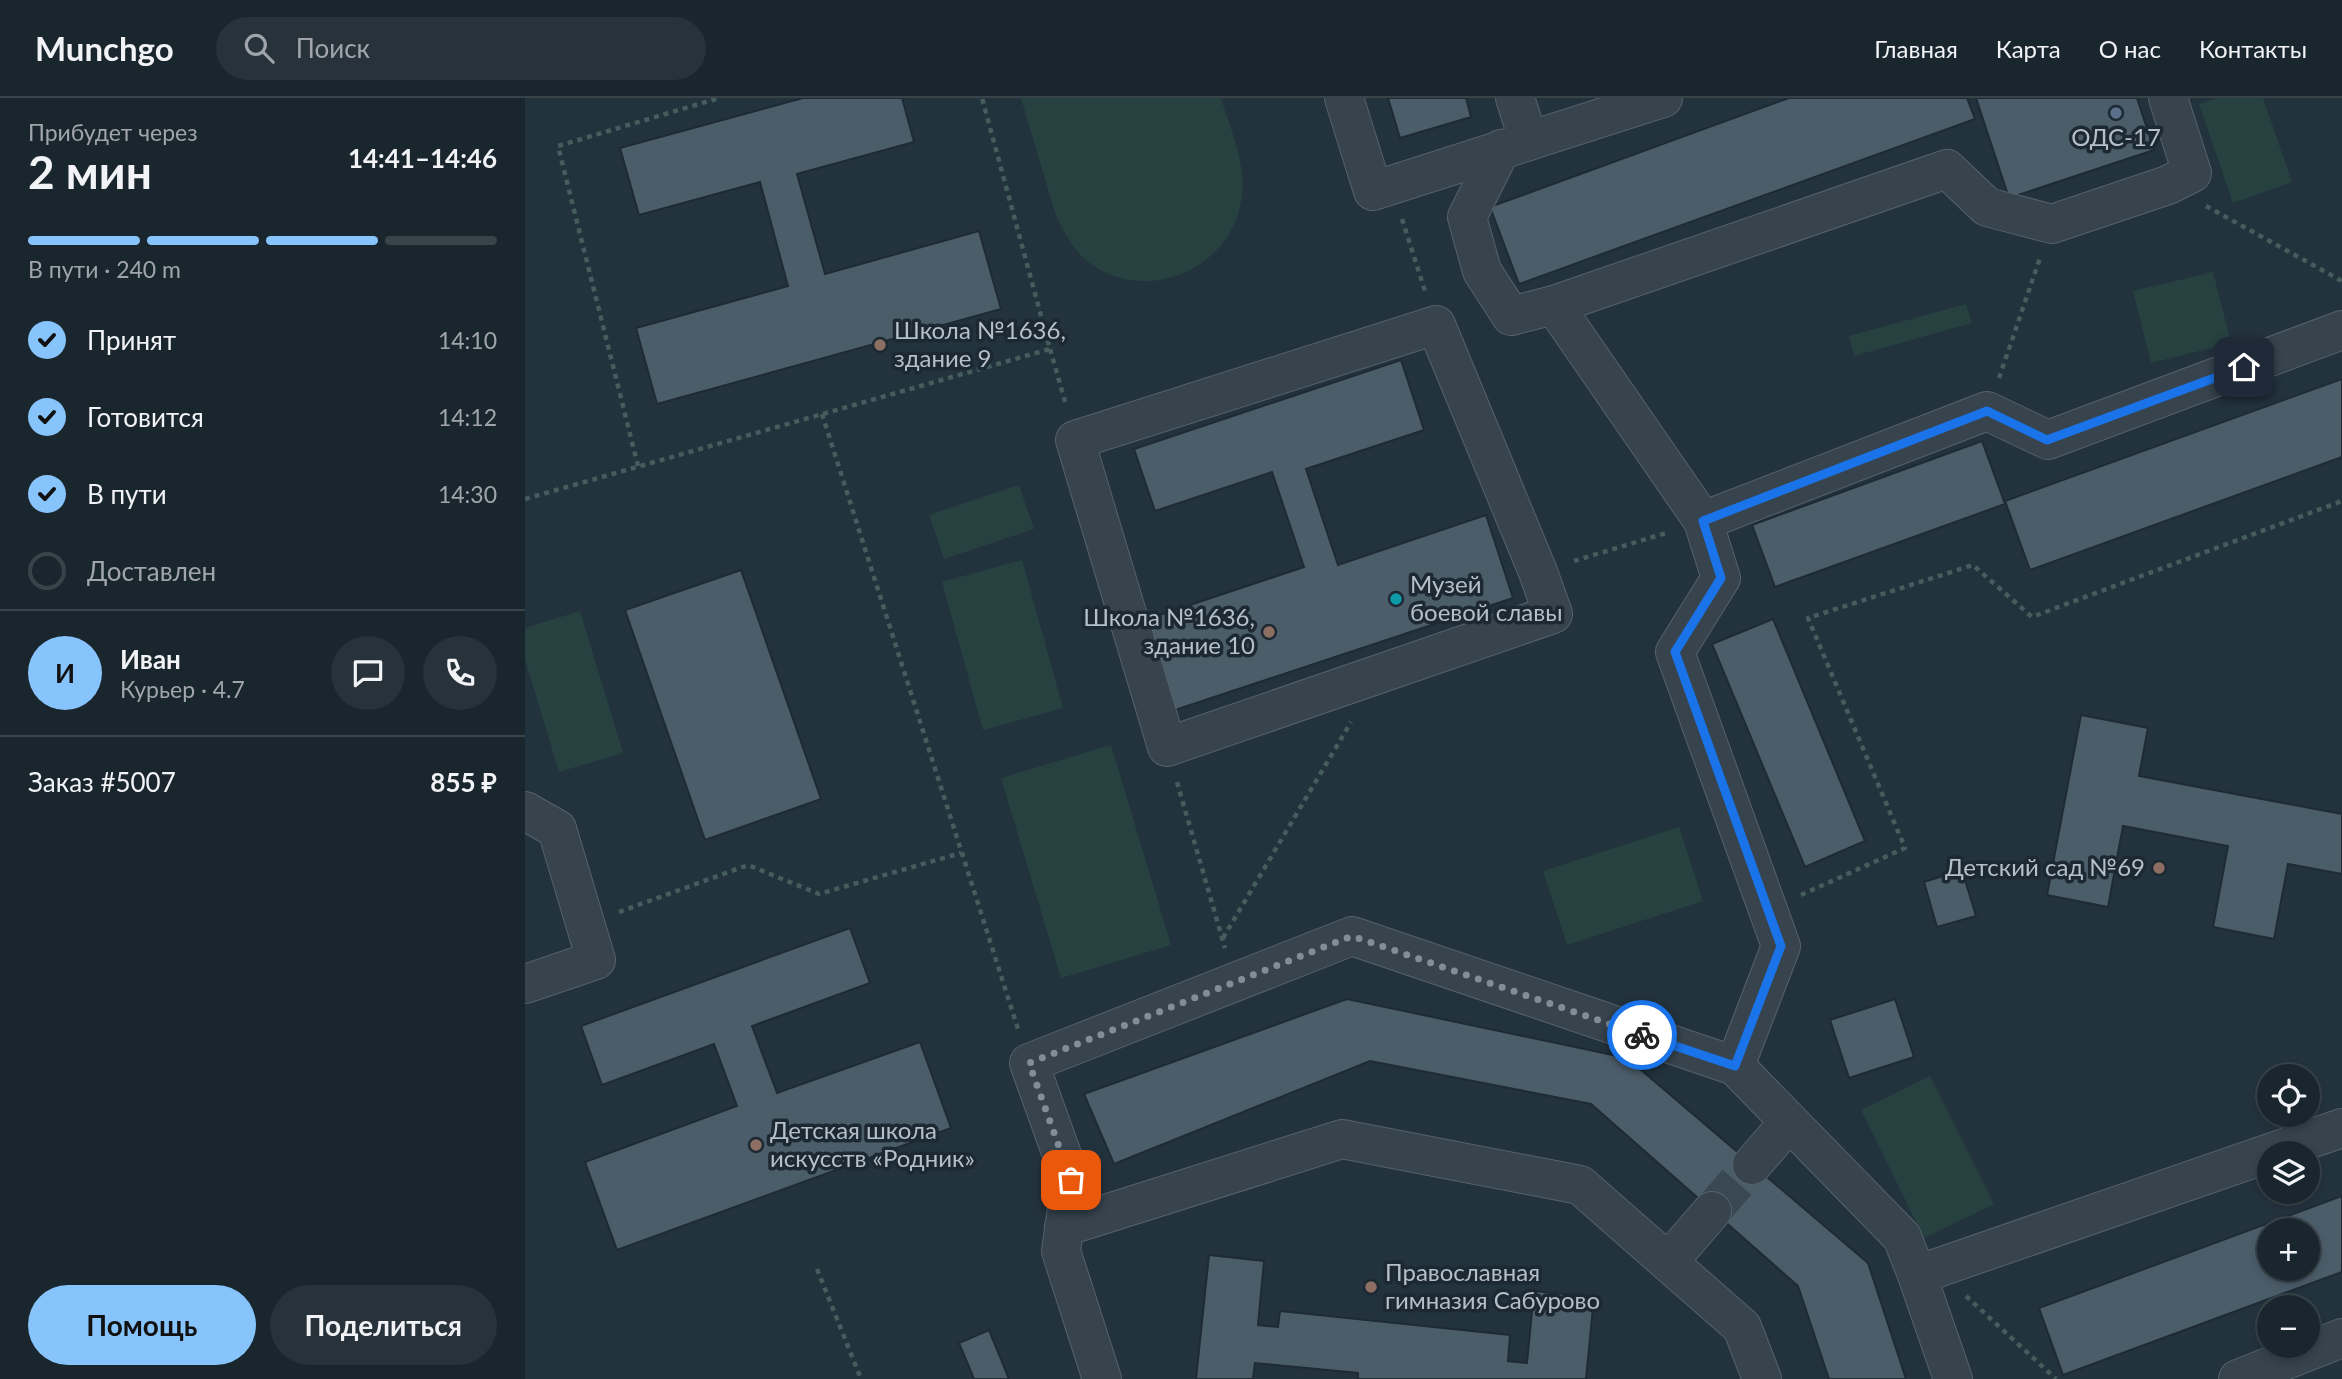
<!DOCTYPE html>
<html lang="ru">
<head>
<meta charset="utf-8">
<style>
	body { margin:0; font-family:Lato,sans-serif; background:#27323a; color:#f1f3f6; height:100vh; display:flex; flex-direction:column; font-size:26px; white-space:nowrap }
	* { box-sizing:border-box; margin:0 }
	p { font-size:23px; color:#9fa5aa }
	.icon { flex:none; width:38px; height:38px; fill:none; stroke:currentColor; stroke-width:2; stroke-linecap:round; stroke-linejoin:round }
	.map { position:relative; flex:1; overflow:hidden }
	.sheet { display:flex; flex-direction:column; background:#1a262e; width:525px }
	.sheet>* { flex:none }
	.buttons { position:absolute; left:1732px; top:966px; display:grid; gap:14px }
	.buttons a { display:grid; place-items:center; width:63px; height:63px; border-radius:50%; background:#1a262e; box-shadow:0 4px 10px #0003,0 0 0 2px #38434a; font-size:35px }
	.pin { position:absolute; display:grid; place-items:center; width:60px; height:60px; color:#fff; margin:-30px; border-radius:14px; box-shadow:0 4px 10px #0006 }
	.courier { position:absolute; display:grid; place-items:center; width:70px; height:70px; margin:-35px; border:5px solid #1a73e8; border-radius:50%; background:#fff; color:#222; box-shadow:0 2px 9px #0007 }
	.headline em { font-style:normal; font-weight:700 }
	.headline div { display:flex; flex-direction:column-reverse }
	.headline { display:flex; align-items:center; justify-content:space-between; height:119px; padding:0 28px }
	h1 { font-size:46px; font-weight:700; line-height:52px }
	.bar { display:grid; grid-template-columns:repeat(4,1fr); gap:10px 7px; align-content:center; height:84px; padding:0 28px }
	.bar i { height:9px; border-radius:5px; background:#38434a }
	.bar .current { background:#87c4fb }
	.bar p { grid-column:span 4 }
	.line { display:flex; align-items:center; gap:18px; padding:0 28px; border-top:2px solid #38434a }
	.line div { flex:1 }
	.round { display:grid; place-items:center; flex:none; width:74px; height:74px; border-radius:37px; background:#27323a }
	ol { padding:0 28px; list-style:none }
	li { display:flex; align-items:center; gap:21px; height:77px }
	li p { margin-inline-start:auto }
	li .icon { padding:7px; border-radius:50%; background:#87c4fb; color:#111; stroke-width:4 }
	li:last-child { color:#9fa5aa }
	li i { width:38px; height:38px; border:4px solid #38434a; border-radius:50% }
	.primary-button { display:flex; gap:14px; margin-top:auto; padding:14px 28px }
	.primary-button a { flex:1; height:80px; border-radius:42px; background:#87c4fb; color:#111; font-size:28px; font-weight:700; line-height:80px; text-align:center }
	.primary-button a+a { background:#27323a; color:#f1f3f6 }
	header { display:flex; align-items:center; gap:42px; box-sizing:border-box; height:98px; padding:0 35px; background:#1a262e; border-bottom:2px solid #38434a }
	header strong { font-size:33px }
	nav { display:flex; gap:38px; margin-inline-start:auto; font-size:24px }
	.search { width:490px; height:63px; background:#27323a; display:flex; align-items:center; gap:18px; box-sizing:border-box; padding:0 24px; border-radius:38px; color:#9fa5aa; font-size:26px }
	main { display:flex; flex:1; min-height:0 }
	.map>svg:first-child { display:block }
	.green { fill:#264140 }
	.building { fill:#4c5d6a; stroke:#1e2b35; stroke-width:2; fill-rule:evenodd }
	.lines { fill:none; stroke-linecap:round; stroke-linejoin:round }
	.minor-tunnel { stroke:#394853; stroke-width:38; stroke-dasharray:38 19; stroke-linecap:butt }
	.minor-casing { stroke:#55626c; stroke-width:40 }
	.path { stroke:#455d5d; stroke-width:4.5; stroke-dasharray:5 5; stroke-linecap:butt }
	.minor { stroke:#37444e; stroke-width:38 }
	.done { stroke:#818e98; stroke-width:7; stroke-dasharray:0 12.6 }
	.route { stroke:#1a73e8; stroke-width:9 }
	.service-dot { fill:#5c6f8a; stroke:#1c2933; stroke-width:2.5 }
	.education-dot { fill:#8d6e63; stroke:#1c2933; stroke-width:2.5 }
	.culture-dot { fill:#0f9aa8; stroke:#1c2933; stroke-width:2.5 }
	.labels { text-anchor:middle; stroke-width:7; stroke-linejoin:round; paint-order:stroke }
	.poi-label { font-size:24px; fill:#b3bfc9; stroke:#1c2933; text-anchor:start }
</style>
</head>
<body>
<header>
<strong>Munchgo</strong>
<div class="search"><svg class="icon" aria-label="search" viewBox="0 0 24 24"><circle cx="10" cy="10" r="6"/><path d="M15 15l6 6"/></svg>Поиск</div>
<nav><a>Главная</a><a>Карта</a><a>О нас</a><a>Контакты</a></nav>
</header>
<main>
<section class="sheet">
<div class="headline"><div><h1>2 мин</h1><p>Прибудет через</p></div><em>14:41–14:46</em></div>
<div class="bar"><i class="current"></i><i class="current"></i><i class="current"></i><i></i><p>В пути · 240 m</p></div>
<ol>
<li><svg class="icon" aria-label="check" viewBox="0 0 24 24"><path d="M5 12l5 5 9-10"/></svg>Принят<p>14:10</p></li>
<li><svg class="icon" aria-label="check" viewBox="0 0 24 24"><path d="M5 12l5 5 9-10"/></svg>Готовится<p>14:12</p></li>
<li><svg class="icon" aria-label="check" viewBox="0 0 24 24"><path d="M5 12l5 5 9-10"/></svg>В пути<p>14:30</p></li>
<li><i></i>Доставлен</li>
</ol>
<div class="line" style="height:126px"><b class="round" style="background:#87c4fb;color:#111">И</b><div><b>Иван</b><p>Курьер · 4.7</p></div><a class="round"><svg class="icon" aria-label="chat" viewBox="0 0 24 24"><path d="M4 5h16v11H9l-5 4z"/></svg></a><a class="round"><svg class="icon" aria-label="phone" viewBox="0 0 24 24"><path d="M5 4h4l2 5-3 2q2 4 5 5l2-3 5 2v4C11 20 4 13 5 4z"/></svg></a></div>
<div class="line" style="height:91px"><div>Заказ #5007</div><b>855 ₽</b></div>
<div class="primary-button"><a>Помощь</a><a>Поделиться</a></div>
</section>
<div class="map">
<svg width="1817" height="1281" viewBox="0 0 1817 1281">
	<rect width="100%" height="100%" fill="#23333e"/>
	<!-- green -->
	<g class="green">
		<path d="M 496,0 L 696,0 C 706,33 723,69 716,104 C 704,173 618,208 562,163 C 547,150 538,133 530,115 Z"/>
		<path d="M 1692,0 L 1738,0 L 1767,84 L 1708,105 L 1674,6 Z"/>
		<path d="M 1688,174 L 1706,245 L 1626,265 L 1608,193 Z"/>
		<path d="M 1441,206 L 1447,225 L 1329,258 L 1324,238 Z"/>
		<path d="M 494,387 L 509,431 L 419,461 L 404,417 Z"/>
		<path d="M 497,462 L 538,610 L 458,632 L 417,484 Z"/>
		<path d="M 55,513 L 98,655 L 34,674 L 0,561 L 0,530 Z"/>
		<path d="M 586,647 L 646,847 L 536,880 L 476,680 Z"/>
		<path d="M 1154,729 L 1178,803 L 1042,847 L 1018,773 Z"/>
		<path d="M 1405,978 L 1469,1106 L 1399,1140 L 1336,1012 Z"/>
	</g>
	<!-- building -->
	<g class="building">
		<path d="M 278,0 L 377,0 L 389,44 L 272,76 L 300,176 L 454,133 L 476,211 L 132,306 L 111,230 L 263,188 L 235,84 L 114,117 L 95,50 Z"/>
		<path d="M 863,0 L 941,0 L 946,19 L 875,40 Z"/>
		<path d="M 1264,0 L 1442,0 L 1450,21 L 994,186 L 965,109 Z"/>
		<path d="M 1451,0 L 1612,0 L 1629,52 L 1484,100 Z"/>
		<path d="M 876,262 L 899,332 L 781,371 L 813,467 L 961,417 L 988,500 L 638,616 L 608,526 L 779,469 L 747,374 L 630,413 L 609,351 Z"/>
		<path d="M 1817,281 L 1817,359 L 1505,472 L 1480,403 Z"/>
		<path d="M 1457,343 L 1480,406 L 1250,489 L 1227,427 Z"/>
		<path d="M 216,472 L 296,701 L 180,742 L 100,512 Z"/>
		<path d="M 1248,521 L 1340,743 L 1280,769 L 1187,546 Z"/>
		<path d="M 1556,617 L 1623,630 L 1614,678 L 1817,716 L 1817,776 L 1763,766 L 1749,841 L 1688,829 L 1703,748 L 1598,728 L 1583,809 L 1522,797 Z"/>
		<path d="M 1437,772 L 1451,818 L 1412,829 L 1399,784 Z"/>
		<path d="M 325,830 L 345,885 L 227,928 L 252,995 L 395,944 L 426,1030 L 92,1152 L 60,1064 L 212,1008 L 189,946 L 77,987 L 56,928 Z"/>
		<path d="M 822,901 L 1102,960 L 1343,1165 L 1381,1281 L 1304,1281 L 1273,1188 L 1066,1006 L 845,963 L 589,1066 L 559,996 Z"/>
		<path d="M 1370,901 L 1389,959 L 1324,980 L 1305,922 Z"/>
		<path d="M 1817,1098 L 1817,1174 L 1538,1277 L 1514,1210 ZM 1745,1132 L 1783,1132 L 1783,1171 L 1745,1171 Z"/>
		<path d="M 684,1157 L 739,1163 L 733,1227 L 753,1229 L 755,1213 L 985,1237 L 983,1263 L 1002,1265 L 1009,1193 L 1069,1199 L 1061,1281 L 833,1281 L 833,1275 L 730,1265 L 728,1281 L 671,1281 Z"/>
		<path d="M 464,1232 L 484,1281 L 449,1281 L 434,1245 Z"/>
	</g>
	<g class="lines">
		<!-- minor-tunnel -->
		<path class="minor-tunnel" d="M 1187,1113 L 1227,1067"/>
		<!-- minor casing -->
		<g class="minor-casing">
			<g id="minor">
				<path d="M 819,0 L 848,93 L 1138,0"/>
				<path d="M 990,0 L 1004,43"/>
				<path d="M 976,51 L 942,119 L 957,173 L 986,218 L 1029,207 L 1422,71 L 1462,109 L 1527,126 L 1643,87 L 1667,75 L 1643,0"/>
				<path d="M 1029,207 L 1178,423"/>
				<path d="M 911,227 L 1013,474 L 1028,516 L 642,649 L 550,342 Z"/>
				<path d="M 1817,232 L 1523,342 L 1462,313 L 1178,423 L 1196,480 L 1150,554 L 1256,848 L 1210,968 L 1377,1139 L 1392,1177 L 1817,1030"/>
				<path d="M 0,713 L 32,731 L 71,862 L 0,886"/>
				<path d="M 1227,1067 L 1264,1024"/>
				<path d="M 539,1129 L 817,1041 L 1055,1087 L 1217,1229 L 1237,1281"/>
				<path d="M 1143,1164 L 1187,1113"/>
				<path d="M 1392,1177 L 1428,1281"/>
				<path d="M 577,1281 L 536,1153 L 546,1082 L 504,965 L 827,838 L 1210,968"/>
				<path d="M 1713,1281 L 1817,1240"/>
			</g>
		</g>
		<!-- path -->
		<g class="path">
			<path d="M 1681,108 L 1817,183"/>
			<path d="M 877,121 L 900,193"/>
			<path d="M 525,251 L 541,307"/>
			<path d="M 1474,280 L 1515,160"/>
			<path d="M 297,316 L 493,931"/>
			<path d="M 113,368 L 33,48 L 194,0"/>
			<path d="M 0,401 L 525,251 L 457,0"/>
			<path d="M 1049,463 L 1141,435"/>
			<path d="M 652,684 L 700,850"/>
			<path d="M 1276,797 L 1380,750 L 1283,520 L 1448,467 L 1507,519 L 1817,403"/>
			<path d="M 94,814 L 223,767 L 294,796 L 436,755"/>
			<path d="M 698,840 L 826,624"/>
			<path d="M 292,1171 L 336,1281"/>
			<path d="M 1441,1198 L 1531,1281"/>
		</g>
		<!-- minor -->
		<use href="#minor" class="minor"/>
	</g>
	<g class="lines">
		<!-- done -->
		<path class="done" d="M 546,1082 L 504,965 L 827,838 L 1117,937"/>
		<!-- route -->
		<path class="route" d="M 1117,937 L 1210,968 L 1256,848 L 1150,554 L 1196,480 L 1178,423 L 1462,313 L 1522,342 L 1719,269"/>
	</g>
	<!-- markers -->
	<circle class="service-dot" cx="1591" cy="15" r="7"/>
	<g class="education-dot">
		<circle cx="355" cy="247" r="7"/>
		<circle cx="744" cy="534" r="7"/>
		<circle cx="1634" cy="770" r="7"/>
		<circle cx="231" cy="1047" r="7"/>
		<circle cx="846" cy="1189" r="7"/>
	</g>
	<circle class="culture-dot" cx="871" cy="501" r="7"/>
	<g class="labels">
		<!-- poi labels -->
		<g class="poi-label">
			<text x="1591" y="48" text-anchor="middle">ОДС-17</text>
			<text x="369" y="241">Школа №1636,<tspan x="369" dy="28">здание 9</tspan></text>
			<text x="885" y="495">Музей<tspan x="885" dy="28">боевой славы</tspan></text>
			<text x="730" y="528" text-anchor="end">Школа №1636,<tspan x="730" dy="28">здание 10</tspan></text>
			<text x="1620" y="778" text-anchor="end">Детский сад №69</text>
			<text x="245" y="1041">Детская школа<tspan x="245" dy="28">искусств «Родник»</tspan></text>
			<text x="860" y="1183">Православная<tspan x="860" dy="28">гимназия Сабурово</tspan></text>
		</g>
	</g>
</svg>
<div class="buttons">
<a><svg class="icon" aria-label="locate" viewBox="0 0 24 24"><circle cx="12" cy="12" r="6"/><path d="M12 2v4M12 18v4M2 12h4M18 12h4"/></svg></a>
<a><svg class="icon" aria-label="layers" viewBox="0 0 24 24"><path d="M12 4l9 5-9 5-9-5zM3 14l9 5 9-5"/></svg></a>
<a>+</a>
<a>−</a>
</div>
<div class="pin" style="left:546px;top:1082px;background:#ea580c"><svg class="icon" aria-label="bag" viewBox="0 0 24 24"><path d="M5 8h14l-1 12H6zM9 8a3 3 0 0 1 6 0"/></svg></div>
<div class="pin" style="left:1719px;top:269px;background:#1f2937"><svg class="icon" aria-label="home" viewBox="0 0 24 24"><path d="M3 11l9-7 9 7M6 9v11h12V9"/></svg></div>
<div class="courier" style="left:1117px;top:937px"><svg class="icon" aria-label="bike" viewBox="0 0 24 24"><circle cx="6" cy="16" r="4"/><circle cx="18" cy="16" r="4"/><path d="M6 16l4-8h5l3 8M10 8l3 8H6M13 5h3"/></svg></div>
</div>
</main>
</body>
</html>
